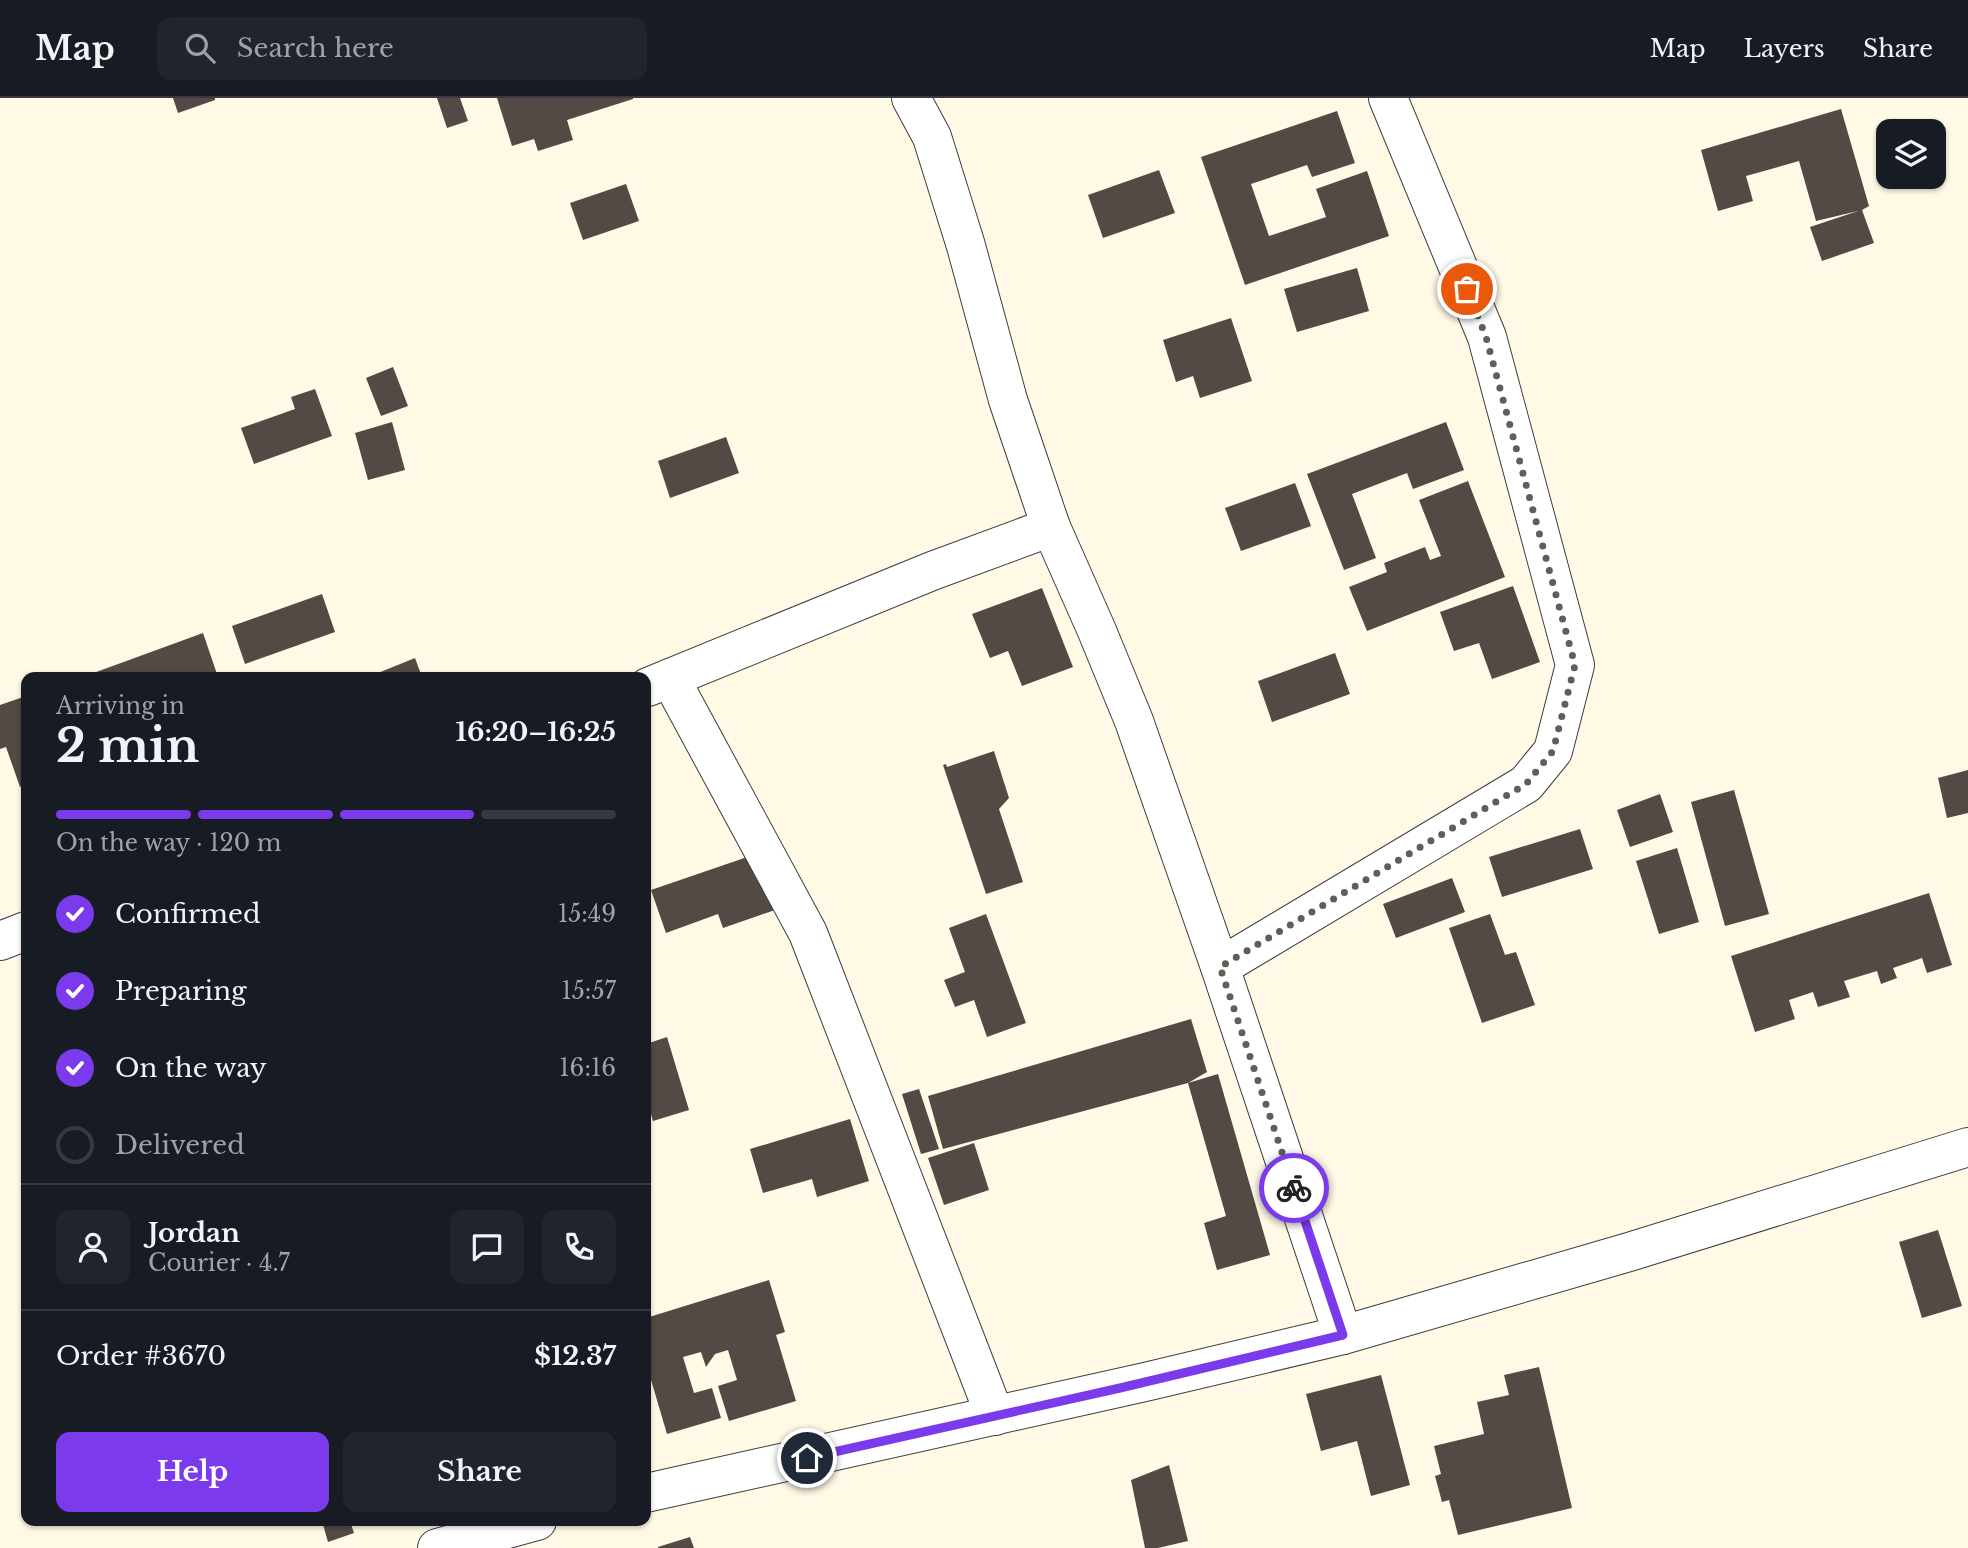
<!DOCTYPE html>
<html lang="en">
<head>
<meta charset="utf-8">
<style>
	body { margin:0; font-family:"Libre Baskerville",serif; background:#20242c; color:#f1f3f6; height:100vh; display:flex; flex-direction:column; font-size:26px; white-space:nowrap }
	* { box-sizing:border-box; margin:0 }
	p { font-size:23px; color:#9ea1a6 }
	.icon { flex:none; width:38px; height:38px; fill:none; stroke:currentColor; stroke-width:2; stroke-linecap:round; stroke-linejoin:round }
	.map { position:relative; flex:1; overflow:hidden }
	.side { position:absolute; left:21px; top:574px; width:630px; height:854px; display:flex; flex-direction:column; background:#171b24; border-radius:14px; box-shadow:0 2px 5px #0004 }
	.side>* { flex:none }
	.fabs { position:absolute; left:1876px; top:21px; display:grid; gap:14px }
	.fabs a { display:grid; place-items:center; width:70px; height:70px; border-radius:14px; background:#171b24; box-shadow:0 2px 5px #0004; font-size:35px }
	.pin { position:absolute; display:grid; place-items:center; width:60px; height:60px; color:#fff; margin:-30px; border:4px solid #fff; border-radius:50%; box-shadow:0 2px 7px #0007 }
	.courier { position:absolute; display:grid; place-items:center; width:70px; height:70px; margin:-35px; border:5px solid #7c3aed; border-radius:50%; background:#fff; color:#222; box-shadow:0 2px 9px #0007 }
	.headline em { font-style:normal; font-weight:800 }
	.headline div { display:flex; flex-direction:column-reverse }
	.headline { display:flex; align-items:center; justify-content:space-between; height:119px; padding:0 35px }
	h1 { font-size:46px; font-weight:800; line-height:52px }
	.bar { display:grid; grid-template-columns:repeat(4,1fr); gap:10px 7px; align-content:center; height:84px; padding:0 35px }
	.bar i { height:9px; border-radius:5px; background:#363941 }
	.bar .on { background:#7c3aed }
	.bar p { grid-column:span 4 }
	.line { display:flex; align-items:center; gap:18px; padding:0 35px; border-top:2px solid #363941 }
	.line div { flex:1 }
	.round { display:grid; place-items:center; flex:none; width:74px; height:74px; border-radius:14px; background:#20242c }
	ol { padding:0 35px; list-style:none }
	li { display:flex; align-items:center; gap:21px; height:77px }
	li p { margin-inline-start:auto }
	li .icon { padding:7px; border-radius:50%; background:#7c3aed; color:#fff; stroke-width:4 }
	li:last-child { color:#9ea1a6 }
	li i { width:38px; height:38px; border:4px solid #363941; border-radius:50% }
	.action { display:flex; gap:14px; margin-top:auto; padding:14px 35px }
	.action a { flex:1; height:80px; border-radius:14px; background:#7c3aed; color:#fff; font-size:28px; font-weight:800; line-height:80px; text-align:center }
	.action a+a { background:#20242c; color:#f1f3f6 }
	header { display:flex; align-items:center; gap:42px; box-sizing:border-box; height:98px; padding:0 35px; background:#171b24; border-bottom:2px solid #363941 }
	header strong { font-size:33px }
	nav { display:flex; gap:38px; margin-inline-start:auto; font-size:24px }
	.search { width:490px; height:63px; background:#20242c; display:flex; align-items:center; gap:18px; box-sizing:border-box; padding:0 24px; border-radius:14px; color:#9ea1a6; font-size:26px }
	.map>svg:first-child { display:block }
	.building { fill:#534a45 }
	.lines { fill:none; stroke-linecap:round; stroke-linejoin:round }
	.street-casing { stroke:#3d3d3d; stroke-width:40 }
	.street { stroke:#fff; stroke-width:38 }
	.done { stroke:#605e57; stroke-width:7; stroke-dasharray:0 12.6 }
	.route { stroke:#7c3aed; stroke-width:9 }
</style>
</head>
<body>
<header>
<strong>Map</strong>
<div class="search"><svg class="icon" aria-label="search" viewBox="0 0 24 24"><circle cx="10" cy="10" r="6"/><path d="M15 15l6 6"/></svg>Search here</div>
<nav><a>Map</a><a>Layers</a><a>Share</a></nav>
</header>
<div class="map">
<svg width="1968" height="1450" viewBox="0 0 1968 1450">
	<rect width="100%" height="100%" fill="#fff9e6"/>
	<!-- building -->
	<g class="building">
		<path d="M 173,0 L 215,0 L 215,2 L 178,15 Z"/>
		<path d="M 437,0 L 460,0 L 468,23 L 447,30 Z"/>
		<path d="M 497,0 L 633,0 L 633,1 L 567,22 L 573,42 L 538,53 L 534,41 L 512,48 Z"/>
		<path d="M 1841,11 L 1869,108 L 1862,112 L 1874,145 L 1822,163 L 1810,129 L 1858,113 L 1816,123 L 1799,63 L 1746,78 L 1753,103 L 1718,113 L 1701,52 Z"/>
		<path d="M 1337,13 L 1355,65 L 1312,79 L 1307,67 L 1251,86 L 1269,138 L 1326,119 L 1316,91 L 1367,73 L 1389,138 L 1245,187 L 1201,59 Z"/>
		<path d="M 1159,72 L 1175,115 L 1103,140 L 1088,97 Z"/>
		<path d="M 626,86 L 639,123 L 583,142 L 570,105 Z"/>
		<path d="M 1357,170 L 1369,213 L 1297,234 L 1284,191 Z"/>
		<path d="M 1231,220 L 1252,283 L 1200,300 L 1193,278 L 1176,284 L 1163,242 Z"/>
		<path d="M 393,269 L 408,308 L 381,318 L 366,280 Z"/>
		<path d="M 315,291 L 332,338 L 254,366 L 241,330 L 295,311 L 291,299 Z"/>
		<path d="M 392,324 L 405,372 L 368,382 L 355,335 Z"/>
		<path d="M 1446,324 L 1464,372 L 1413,391 L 1407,375 L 1352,396 L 1376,460 L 1344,472 L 1307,376 Z"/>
		<path d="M 726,339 L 739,375 L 670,400 L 658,363 Z"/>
		<path d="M 1468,383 L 1505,479 L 1367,533 L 1349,489 L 1387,474 L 1384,465 L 1425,449 L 1430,462 L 1441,458 L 1419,402 Z"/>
		<path d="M 1295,385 L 1311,428 L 1241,453 L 1225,410 Z"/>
		<path d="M 1513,488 L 1540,564 L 1492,581 L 1479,545 L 1454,553 L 1440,514 Z"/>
		<path d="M 1042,490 L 1073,569 L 1022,588 L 1008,553 L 990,560 L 972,516 Z"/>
		<path d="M 322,496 L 335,534 L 245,566 L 232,528 Z"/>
		<path d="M 203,535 L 218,579 L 89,579 L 88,577 Z"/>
		<path d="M 1335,555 L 1350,596 L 1272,624 L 1258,583 Z"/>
		<path d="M 415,560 L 422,579 L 368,579 Z"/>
		<path d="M 26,598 L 26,687 L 20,689 L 6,649 L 0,651 L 0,607 Z"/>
		<path d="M 994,653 L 1009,700 L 999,711 L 1023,784 L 986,796 L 943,667 L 946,666 L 947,669 Z"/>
		<path d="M 1968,672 L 1968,715 L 1947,720 L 1938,680 Z"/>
		<path d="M 1734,692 L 1769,816 L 1725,828 L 1691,704 Z"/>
		<path d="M 1660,696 L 1673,734 L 1630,749 L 1617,712 Z"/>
		<path d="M 1580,731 L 1593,771 L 1502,799 L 1489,759 Z"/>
		<path d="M 1677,750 L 1699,824 L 1659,836 L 1636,763 Z"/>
		<path d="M 756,756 L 775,812 L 723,830 L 718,816 L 666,835 L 651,792 Z"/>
		<path d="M 1452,780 L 1465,814 L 1396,840 L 1383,806 Z"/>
		<path d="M 1929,795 L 1952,867 L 1927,875 L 1922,860 L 1893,870 L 1897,880 L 1881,886 L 1877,873 L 1844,883 L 1850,899 L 1818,909 L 1813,894 L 1789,902 L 1795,921 L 1755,934 L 1731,858 Z"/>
		<path d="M 986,816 L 1026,925 L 987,939 L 974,902 L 955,909 L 944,882 L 965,874 L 949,830 Z"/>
		<path d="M 1490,816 L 1505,857 L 1516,854 L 1535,907 L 1482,925 L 1449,830 Z"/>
		<path d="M 1191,921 L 1207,974 L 1188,985 L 1218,976 L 1270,1157 L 1217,1172 L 1204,1125 L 1226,1118 L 1188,985 L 943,1051 L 928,998 Z"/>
		<path d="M 667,939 L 689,1012 L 653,1023 L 646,999 L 646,946 Z"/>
		<path d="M 919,991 L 939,1051 L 921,1056 L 902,996 Z"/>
		<path d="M 850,1021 L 869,1083 L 817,1099 L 812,1081 L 763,1095 L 750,1051 Z"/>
		<path d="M 974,1045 L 989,1092 L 944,1107 L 928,1060 Z"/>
		<path d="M 1938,1132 L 1962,1208 L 1922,1220 L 1899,1144 Z"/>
		<path d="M 769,1182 L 785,1234 L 776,1237 L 796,1303 L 729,1323 L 718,1288 L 737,1282 L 728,1252 L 715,1256 L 706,1269 L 701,1254 L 683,1259 L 694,1295 L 712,1290 L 721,1320 L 667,1336 L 646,1265 L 646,1220 Z"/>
		<path d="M 1539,1269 L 1572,1410 L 1458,1437 L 1449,1402 L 1442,1404 L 1435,1378 L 1441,1376 L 1434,1348 L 1484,1336 L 1477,1304 L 1509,1297 L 1504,1277 Z"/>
		<path d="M 1381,1277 L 1410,1387 L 1371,1398 L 1357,1343 L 1321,1353 L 1306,1296 Z"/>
		<path d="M 1169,1367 L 1188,1443 L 1158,1450 L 1145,1450 L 1131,1382 Z"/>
		<path d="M 322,1423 L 350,1423 L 354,1435 L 328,1444 Z"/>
		<path d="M 690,1439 L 694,1450 L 658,1450 L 658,1449 Z"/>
	</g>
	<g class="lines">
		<!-- street casing -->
		<g class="street-casing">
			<g id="street">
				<path d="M 911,0 L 932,39 L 966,148 L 1008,302 L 1051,429 L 1097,533 L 1134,623 L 1220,869 L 1343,1237"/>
				<path d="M 670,580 L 808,835 L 995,1318"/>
				<path d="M 648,589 L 932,473 L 1051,429"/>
				<path d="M 0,843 L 26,833"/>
				<path d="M 1220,869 L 1526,686 L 1553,653 L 1575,567 L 1487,239 L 1388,0"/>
				<path d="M 646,1395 L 1145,1284 L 1343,1237 L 1629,1154 L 1968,1049"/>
				<path d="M 437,1450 L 537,1423"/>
			</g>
		</g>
		<!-- street -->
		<use href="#street" class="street"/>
	</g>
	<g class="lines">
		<!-- done -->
		<path class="done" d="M 1294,1090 L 1220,869 L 1526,686 L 1553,653 L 1575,567 L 1486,239 L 1467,191"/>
		<!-- route -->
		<path class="route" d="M 807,1360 L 1120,1290 L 1343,1237 L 1294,1090"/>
	</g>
</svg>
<div class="fabs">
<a><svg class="icon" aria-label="layers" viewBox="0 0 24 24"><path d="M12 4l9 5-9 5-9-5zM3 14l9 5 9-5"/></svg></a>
</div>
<div class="pin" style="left:1467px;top:191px;background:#ea580c"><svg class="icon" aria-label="bag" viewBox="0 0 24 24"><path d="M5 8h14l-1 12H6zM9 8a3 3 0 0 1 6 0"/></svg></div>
<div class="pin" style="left:807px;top:1360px;background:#1f2937"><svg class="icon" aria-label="home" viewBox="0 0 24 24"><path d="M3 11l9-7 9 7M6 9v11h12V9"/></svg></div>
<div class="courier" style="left:1294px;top:1090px"><svg class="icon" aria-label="bike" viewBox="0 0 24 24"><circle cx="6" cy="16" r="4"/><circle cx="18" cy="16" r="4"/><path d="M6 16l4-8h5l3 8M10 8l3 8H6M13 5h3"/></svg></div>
<section class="side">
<div class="headline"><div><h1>2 min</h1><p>Arriving in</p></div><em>16:20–16:25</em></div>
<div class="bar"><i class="on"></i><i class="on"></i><i class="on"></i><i></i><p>On the way · 120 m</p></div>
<ol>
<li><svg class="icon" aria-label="check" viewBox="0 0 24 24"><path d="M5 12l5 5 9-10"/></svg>Confirmed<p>15:49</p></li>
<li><svg class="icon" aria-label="check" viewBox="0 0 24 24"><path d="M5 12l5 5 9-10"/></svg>Preparing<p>15:57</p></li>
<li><svg class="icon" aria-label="check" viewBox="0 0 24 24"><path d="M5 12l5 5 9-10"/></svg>On the way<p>16:16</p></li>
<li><i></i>Delivered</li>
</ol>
<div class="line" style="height:126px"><a class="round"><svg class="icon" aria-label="person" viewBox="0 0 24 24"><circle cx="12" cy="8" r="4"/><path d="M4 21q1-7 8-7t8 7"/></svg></a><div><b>Jordan</b><p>Courier · 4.7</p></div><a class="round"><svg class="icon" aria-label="chat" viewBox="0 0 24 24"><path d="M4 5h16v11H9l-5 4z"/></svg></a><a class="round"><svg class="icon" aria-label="phone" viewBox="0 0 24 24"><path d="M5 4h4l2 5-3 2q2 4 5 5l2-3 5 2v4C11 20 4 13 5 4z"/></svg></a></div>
<div class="line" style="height:91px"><div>Order #3670</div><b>$12.37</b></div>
<div class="action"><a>Help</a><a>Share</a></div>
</section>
</div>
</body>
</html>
